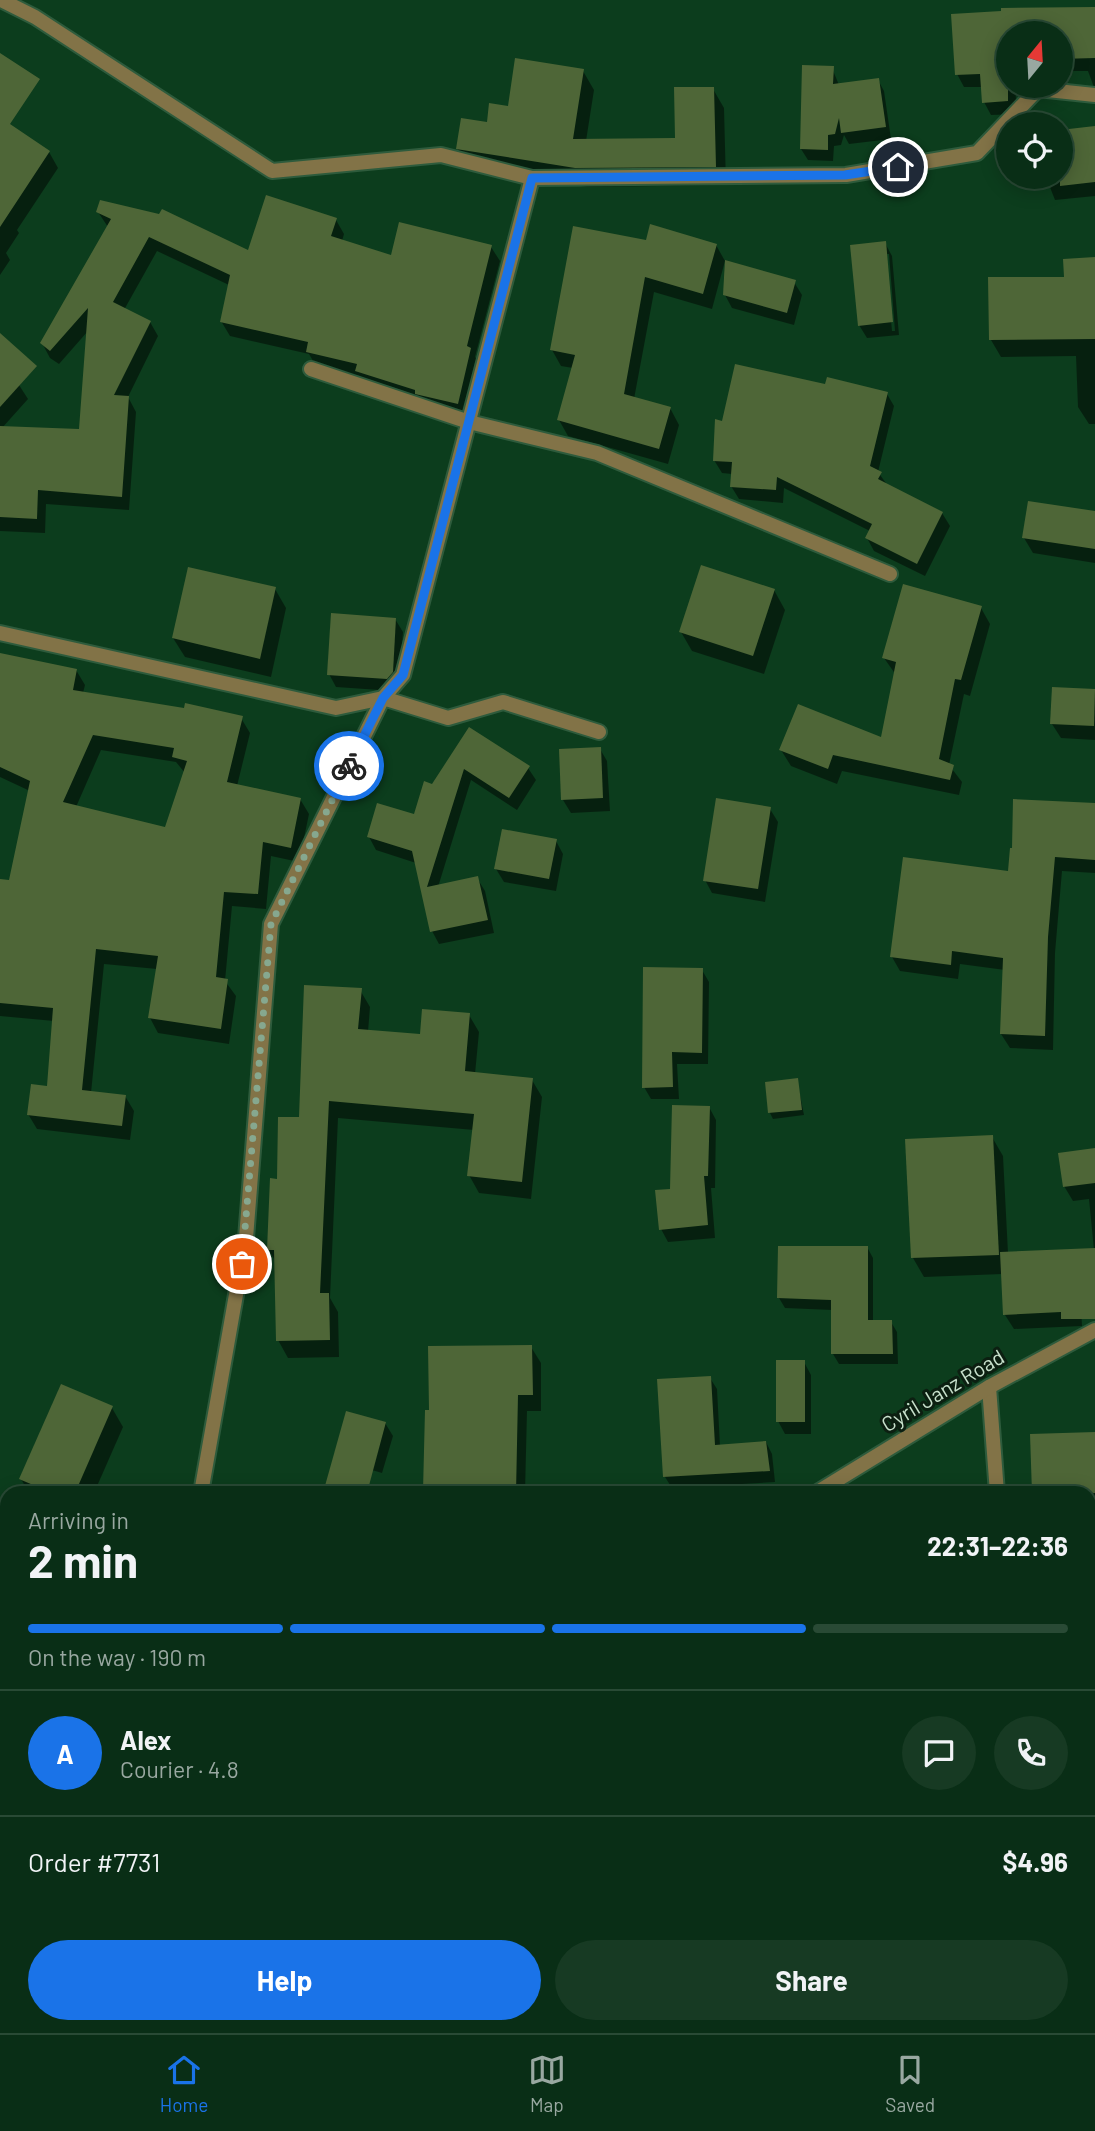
<!DOCTYPE html>
<html lang="en">
<head>
<meta charset="utf-8">
<style>
	body { margin:0; font-family:Barlow,sans-serif; background:#173a23; color:#f1f3f6; height:100vh; display:flex; flex-direction:column; font-size:26px; white-space:nowrap }
	* { box-sizing:border-box; margin:0 }
	p { font-size:23px; color:#99a8a1 }
	.icon { flex:none; width:38px; height:38px; fill:none; stroke:currentColor; stroke-width:2; stroke-linecap:round; stroke-linejoin:round }
	.map { position:relative; flex:1; overflow:hidden }
	.sheet { position:absolute; left:0px; top:1486px; width:1096px; height:548px; display:flex; flex-direction:column; background:#092e16; border-radius:21px 21px 0 0; box-shadow:0 4px 18px #0003,0 0 0 2px #294a35 }
	.sheet>* { flex:none }
	.needle { width:46px; rotate:18deg }
	.tools { position:absolute; left:996px; top:21px; display:grid; gap:14px }
	.tools a { display:grid; place-items:center; width:77px; height:77px; border-radius:50%; background:#092e16; box-shadow:0 4px 18px #0003,0 0 0 2px #294a35; font-size:35px }
	.pin { position:absolute; display:grid; place-items:center; width:60px; height:60px; color:#fff; margin:-30px; border:4px solid #fff; border-radius:50%; box-shadow:0 2px 7px #0007 }
	.courier { position:absolute; display:grid; place-items:center; width:70px; height:70px; margin:-35px; border:5px solid #1a73e8; border-radius:50%; background:#fff; color:#222; box-shadow:0 2px 9px #0007 }
	.head em { font-style:normal; font-weight:700 }
	.head div { display:flex; flex-direction:column-reverse }
	.head { display:flex; align-items:center; justify-content:space-between; height:119px; padding:0 28px }
	h1 { font-size:46px; font-weight:700; line-height:52px }
	.bar { display:grid; grid-template-columns:repeat(4,1fr); gap:10px 7px; align-content:center; height:84px; padding:0 28px }
	.bar i { height:9px; border-radius:5px; background:#294a35 }
	.bar .current { background:#1a73e8 }
	.bar p { grid-column:span 4 }
	.line { display:flex; align-items:center; gap:18px; padding:0 28px; border-top:2px solid #294a35 }
	.line div { flex:1 }
	.round { display:grid; place-items:center; flex:none; width:74px; height:74px; border-radius:37px; background:#173a23 }
	.action { display:flex; gap:14px; margin-top:auto; padding:14px 28px }
	.action a { flex:1; height:80px; border-radius:42px; background:#1a73e8; color:#fff; font-size:28px; font-weight:700; line-height:80px; text-align:center }
	.action a+a { background:#173a23; color:#f1f3f6 }
	.menu { display:flex; justify-content:space-around; align-items:center; height:98px; border-top:2px solid #294a35; background:#092e16; font-size:19px; color:#99a8a1 }
	.menu a { display:grid; justify-items:center; gap:4px }
	.menu .current { color:#1a73e8 }
	.map>svg:first-child { display:block }
	.shadow { fill:#0007; fill-rule:evenodd }
	.building { fill:#4e6637; fill-rule:evenodd }
	.lines { fill:none; stroke-linecap:round; stroke-linejoin:round }
	.service-casing { stroke:#2e5b3c; stroke-width:18 }
	.minor-casing { stroke:#2e5b3c; stroke-width:18 }
	.service { stroke:#827347; stroke-width:14 }
	.minor { stroke:#827347; stroke-width:14 }
	.done { stroke:#86a88f; stroke-width:7; stroke-dasharray:0 12.6 }
	.route { stroke:#1a73e8; stroke-width:9 }
	.labels { text-anchor:middle; stroke-width:6; stroke-linejoin:round; paint-order:stroke }
	.street-label { font-size:21px; fill:#c8e1cc; stroke:#0c1f11 }
</style>
</head>
<body>
<div class="map">
<svg width="1095" height="2033" viewBox="0 0 1095 2033">
	<rect width="100%" height="100%" fill="#0c3d1d"/>
	<!-- shadow -->
	<g class="shadow">
		<path d="M 1095,10 L 1095,90 L 1088,71 L 1060,71 L 1060,33 L 1008,33 L 1008,86 L 1015,86 L 1017,114 L 991,115 L 984,102 L 982,87 L 964,87 L 957,74 L 953,16 Z"/>
		<path d="M 832,68 L 839,85 L 878,80 L 884,91 L 891,139 L 849,144 L 844,135 L 841,145 L 834,146 L 833,161 L 808,160 L 801,149 Z"/>
		<path d="M 583,71 L 594,90 L 586,141 L 677,139 L 713,89 L 724,108 L 726,185 L 587,187 L 469,168 L 458,149 L 509,108 Z"/>
		<path d="M 0,120 L 49,152 L 58,168 L 17,230 L 19,233 L 6,253 L 10,260 L 0,275 Z"/>
		<path d="M 1095,128 L 1095,196 L 1055,200 L 1046,177 L 1060,177 Z"/>
		<path d="M 98,212 L 249,252 L 336,220 L 344,234 L 342,241 L 392,257 L 491,247 L 500,261 L 475,357 L 479,363 L 466,417 L 365,385 L 360,376 L 316,366 L 309,354 L 230,336 L 221,321 L 229,285 L 157,251 L 124,310 L 150,322 L 158,336 L 128,397 L 136,412 L 129,510 L 46,504 L 45,533 L 0,531 L 0,372 L 19,385 L 28,399 L 2,428 L 81,431 L 88,331 L 59,364 L 50,358 L 42,343 L 108,227 Z"/>
		<path d="M 647,242 L 716,245 L 725,261 L 712,309 L 654,292 L 634,399 L 670,408 L 679,425 L 668,464 L 568,436 L 559,420 L 573,368 L 561,366 L 552,350 Z"/>
		<path d="M 885,243 L 892,256 L 899,335 L 867,338 L 859,325 ZM 885,254 L 889,254 L 895,331 L 892,331 Z"/>
		<path d="M 1095,258 L 1095,424 L 1089,424 L 1078,407 L 1076,356 L 1001,357 L 991,340 Z"/>
		<path d="M 794,282 L 802,295 L 794,325 L 732,308 L 725,295 Z"/>
		<path d="M 827,386 L 887,394 L 894,406 L 878,472 L 888,486 L 942,513 L 950,526 L 925,576 L 874,551 L 867,538 L 870,531 L 784,488 L 783,503 L 739,499 L 731,486 L 732,474 L 722,473 L 714,460 L 723,423 Z"/>
		<path d="M 1095,513 L 1095,563 L 1033,553 L 1024,538 Z"/>
		<path d="M 275,589 L 286,608 L 271,677 L 185,657 L 173,638 Z"/>
		<path d="M 774,590 L 785,610 L 764,674 L 692,651 L 681,632 Z"/>
		<path d="M 981,608 L 990,624 L 970,696 L 964,694 L 949,765 L 962,782 L 959,795 L 842,771 L 837,784 L 791,766 L 781,750 L 883,739 L 896,675 L 884,658 Z"/>
		<path d="M 395,619 L 403,632 L 399,686 L 394,691 L 336,687 L 329,674 Z"/>
		<path d="M 0,655 L 76,670 L 85,685 L 83,693 L 241,718 L 250,733 L 237,786 L 300,799 L 309,814 L 299,862 L 271,856 L 266,909 L 232,906 L 225,981 L 236,996 L 229,1044 L 158,1033 L 150,1018 L 157,969 L 104,964 L 91,1093 L 125,1096 L 134,1111 L 130,1140 L 37,1129 L 28,1114 L 48,1088 L 54,1021 L 0,1016 L 0,881 L 10,882 L 30,791 L 0,777 ZM 101,750 L 176,762 L 185,773 L 166,830 L 76,807 Z"/>
		<path d="M 1054,689 L 1095,691 L 1095,740 L 1061,738 L 1052,724 Z"/>
		<path d="M 470,730 L 528,768 L 536,780 L 517,810 L 471,780 L 438,887 L 477,878 L 485,891 L 494,933 L 439,944 L 432,931 L 416,863 L 376,850 L 369,837 L 415,816 Z"/>
		<path d="M 600,749 L 607,761 L 610,811 L 571,813 L 563,800 Z"/>
		<path d="M 1095,805 L 1095,873 L 1062,871 L 1055,953 L 1053,1050 L 1010,1048 L 1001,1034 L 1005,970 L 960,964 L 958,979 L 900,971 L 892,957 L 1009,873 Z"/>
		<path d="M 770,809 L 778,822 L 765,902 L 712,893 L 705,880 Z"/>
		<path d="M 556,841 L 563,854 L 556,891 L 504,882 L 496,869 Z"/>
		<path d="M 702,970 L 709,982 L 708,1064 L 677,1064 L 679,1099 L 651,1099 L 644,1087 Z"/>
		<path d="M 360,990 L 370,1007 L 368,1032 L 421,1036 L 469,1015 L 479,1032 L 475,1074 L 532,1080 L 542,1097 L 531,1199 L 479,1193 L 469,1175 L 474,1130 L 338,1118 L 330,1298 L 338,1312 L 339,1357 L 288,1358 L 278,1340 L 276,1262 L 268,1249 L 278,1180 L 301,1119 Z"/>
		<path d="M 797,1080 L 804,1115 L 773,1119 L 770,1113 Z"/>
		<path d="M 709,1107 L 716,1120 L 715,1188 L 711,1188 L 715,1238 L 668,1242 L 661,1229 L 672,1191 Z"/>
		<path d="M 992,1137 L 1003,1156 L 1008,1253 L 1094,1250 L 1089,1199 L 1073,1201 L 1064,1186 L 1095,1150 L 1095,1305 L 1081,1306 L 1082,1326 L 1014,1329 L 1005,1315 L 1003,1274 L 924,1277 L 913,1258 Z"/>
		<path d="M 867,1247 L 873,1258 L 873,1322 L 891,1322 L 897,1332 L 898,1364 L 839,1364 L 833,1354 L 832,1310 L 785,1308 L 779,1298 Z"/>
		<path d="M 531,1347 L 541,1363 L 541,1411 L 527,1411 L 525,1493 L 435,1490 L 431,1411 Z"/>
		<path d="M 804,1362 L 811,1375 L 811,1434 L 785,1434 L 778,1421 Z"/>
		<path d="M 710,1378 L 717,1389 L 720,1446 L 766,1442 L 772,1454 L 775,1482 L 672,1488 L 665,1477 Z"/>
		<path d="M 112,1408 L 123,1427 L 94,1493 L 29,1493 L 21,1479 Z"/>
		<path d="M 385,1423 L 393,1436 L 382,1473 L 345,1462 Z"/>
		<path d="M 1095,1434 L 1095,1533 L 1088,1533 L 1088,1493 Z"/>
		<path d="M 275,1486 L 303,1493 L 273,1493 Z"/>
		<path d="M 973,1488 L 976,1493 L 895,1493 L 895,1491 Z"/>
		<rect x="1088" y="1850" width="7" height="61"/>
		<path d="M 0,1937 L 7,1938 L 7,1991 L 4,2006 L 0,2005 Z"/>
		<path d="M 1095,1976 L 1095,2033 L 1005,2033 L 1022,2026 L 1088,2026 L 1088,1977 Z"/>
		<path d="M 227,2026 L 265,2026 L 264,2032 Z"/>
		<path d="M 466,2026 L 822,2026 L 822,2033 L 465,2033 Z"/>
	</g>
	<!-- building -->
	<g class="building">
		<path d="M 1095,7 L 1095,58 L 1060,59 L 1060,33 L 1008,33 L 1008,101 L 982,103 L 980,74 L 955,75 L 951,14 L 1001,11 L 1001,8 Z"/>
		<path d="M 0,53 L 40,79 L 10,124 L 50,151 L 0,227 Z"/>
		<path d="M 515,58 L 584,69 L 573,139 L 675,138 L 674,87 L 714,87 L 716,167 L 575,168 L 456,149 L 461,118 L 487,122 L 489,103 L 508,106 Z"/>
		<path d="M 802,65 L 834,66 L 833,84 L 879,78 L 886,127 L 841,133 L 839,118 L 835,134 L 828,135 L 828,150 L 800,149 Z"/>
		<path d="M 1095,126 L 1095,182 L 1060,186 L 1060,130 Z"/>
		<path d="M 266,195 L 337,218 L 331,236 L 391,255 L 399,222 L 492,245 L 467,346 L 471,348 L 458,404 L 415,394 L 415,390 L 355,371 L 357,364 L 306,352 L 308,342 L 220,322 L 230,275 L 149,237 L 113,302 L 151,321 L 114,395 L 129,396 L 122,497 L 38,490 L 37,519 L 0,517 L 0,426 L 79,429 L 88,308 L 50,351 L 40,343 L 111,219 L 96,212 L 100,200 L 159,214 L 162,209 L 248,250 Z"/>
		<path d="M 650,224 L 717,244 L 703,294 L 645,277 L 624,394 L 671,407 L 659,449 L 557,420 L 575,355 L 550,350 L 573,226 L 646,240 Z"/>
		<path d="M 886,241 L 893,322 L 858,326 L 850,245 Z"/>
		<path d="M 1095,257 L 1095,339 L 989,340 L 988,277 L 1064,277 L 1063,259 Z"/>
		<path d="M 725,260 L 796,280 L 787,313 L 723,295 Z"/>
		<path d="M 0,333 L 37,366 L 0,407 Z"/>
		<path d="M 735,364 L 825,384 L 827,377 L 888,392 L 870,466 L 882,472 L 878,479 L 943,512 L 917,564 L 865,538 L 872,524 L 777,477 L 776,490 L 730,487 L 732,462 L 713,461 L 715,419 L 722,421 Z"/>
		<path d="M 1028,501 L 1095,511 L 1095,549 L 1022,538 Z"/>
		<path d="M 701,565 L 775,589 L 753,656 L 679,632 Z"/>
		<path d="M 188,567 L 276,587 L 260,659 L 172,638 Z"/>
		<path d="M 903,584 L 982,606 L 961,680 L 955,679 L 939,759 L 954,765 L 950,780 L 833,755 L 828,769 L 779,750 L 798,704 L 881,737 L 896,662 L 882,658 Z"/>
		<path d="M 331,613 L 396,618 L 393,672 L 387,679 L 327,675 Z"/>
		<path d="M 0,653 L 77,669 L 73,690 L 184,708 L 185,703 L 243,716 L 227,782 L 301,798 L 291,848 L 263,842 L 258,894 L 224,892 L 216,977 L 228,979 L 221,1029 L 148,1018 L 158,956 L 96,949 L 82,1090 L 126,1095 L 122,1126 L 27,1115 L 31,1084 L 47,1086 L 53,1008 L 0,1003 L 0,879 L 9,880 L 30,781 L 0,767 ZM 93,735 L 174,748 L 172,757 L 187,761 L 165,827 L 63,802 Z"/>
		<path d="M 1052,687 L 1095,689 L 1094,726 L 1050,724 Z"/>
		<path d="M 469,727 L 530,766 L 509,798 L 464,769 L 427,887 L 478,876 L 488,920 L 430,932 L 412,851 L 367,837 L 377,803 L 414,814 L 424,781 L 432,784 Z"/>
		<path d="M 601,747 L 603,798 L 561,800 L 559,749 Z"/>
		<path d="M 716,798 L 771,807 L 758,889 L 703,881 Z"/>
		<path d="M 1013,799 L 1095,803 L 1095,860 L 1055,857 L 1048,937 L 1045,1036 L 1000,1034 L 1003,958 L 952,951 L 951,965 L 890,957 L 903,857 L 1008,871 L 1010,848 L 1012,848 Z"/>
		<path d="M 502,829 L 557,839 L 549,879 L 494,869 Z"/>
		<path d="M 643,967 L 703,968 L 702,1053 L 672,1052 L 673,1087 L 642,1088 Z"/>
		<path d="M 304,985 L 362,988 L 358,1029 L 420,1034 L 422,1009 L 470,1013 L 465,1071 L 533,1078 L 522,1182 L 467,1176 L 474,1114 L 329,1101 L 320,1293 L 329,1293 L 330,1340 L 276,1341 L 274,1250 L 267,1250 L 270,1178 L 277,1179 L 278,1117 L 299,1117 Z"/>
		<path d="M 798,1078 L 802,1110 L 768,1113 L 765,1082 Z"/>
		<path d="M 672,1105 L 710,1106 L 708,1176 L 704,1176 L 708,1225 L 659,1230 L 655,1190 L 670,1189 Z"/>
		<path d="M 993,1135 L 999,1255 L 911,1258 L 905,1139 Z"/>
		<path d="M 1095,1148 L 1095,1183 L 1063,1187 L 1058,1153 Z"/>
		<path d="M 778,1246 L 868,1246 L 868,1320 L 892,1320 L 893,1354 L 831,1354 L 831,1300 L 777,1298 Z"/>
		<path d="M 1095,1248 L 1095,1319 L 1061,1319 L 1061,1312 L 1003,1315 L 1000,1252 Z"/>
		<path d="M 532,1345 L 533,1395 L 518,1395 L 516,1493 L 423,1491 L 425,1410 L 429,1410 L 428,1346 Z"/>
		<rect x="776" y="1360" width="29" height="62"/>
		<path d="M 711,1376 L 715,1445 L 766,1441 L 770,1471 L 663,1477 L 657,1379 Z"/>
		<path d="M 61,1384 L 113,1406 L 75,1493 L 52,1493 L 19,1479 Z"/>
		<path d="M 346,1411 L 386,1422 L 367,1493 L 323,1493 Z"/>
		<path d="M 1095,1432 L 1095,1493 L 1032,1493 L 1030,1434 Z"/>
	</g>
	<g class="lines">
		<!-- service casing -->
		<g class="service-casing">
			<path id="service" d="M 0,633 L 336,708 L 383,698 L 448,718 L 503,702 L 599,732"/>
		</g>
		<!-- minor casing -->
		<g class="minor-casing">
			<g id="minor">
				<path d="M 1,0 L 35,17 L 272,171 L 441,155 L 532,178"/>
				<path d="M 311,369 L 469,422 L 597,453 L 890,574"/>
				<path d="M 989,1387 L 997,1493"/>
				<path d="M 201,1493 L 246,1238 L 271,924 L 383,698 L 403,675 L 532,178 L 846,175 L 977,153 L 1038,89 L 1095,95"/>
				<path d="M 816,1493 L 989,1387 L 1095,1330"/>
				<path d="M 0,1520 L 7,1523"/>
				<path d="M 0,1680 L 7,1677"/>
				<path d="M 0,2017 L 7,2019"/>
				<path d="M 45,2026 L 78,2033"/>
				<path d="M 279,2033 L 280,2026"/>
			</g>
		</g>
		<!-- service -->
		<use href="#service" class="service"/>
		<!-- minor -->
		<use href="#minor" class="minor"/>
	</g>
	<g class="lines">
		<!-- done -->
		<path class="done" d="M 242,1264 L 271,924 L 349,766"/>
		<!-- route -->
		<path class="route" d="M 349,766 L 383,698 L 403,675 L 532,178 L 845,175 L 898,167"/>
	</g>
	<g class="labels">
		<!-- street labels -->
		<g class="street-label">
			<text transform="translate(943 1391) rotate(-31)" y="7">Cyril Janz Road</text>
		</g>
	</g>
</svg>
<div class="tools">
<a><svg class="needle" viewBox="-14 -14 28 28"><path d="M0-13l5 13h-10z" fill="#e53935"/><path d="M0 13l5-13h-10z" fill="#99a8a1"/></svg></a>
<a><svg class="icon" aria-label="locate" viewBox="0 0 24 24"><circle cx="12" cy="12" r="6"/><path d="M12 2v4M12 18v4M2 12h4M18 12h4"/></svg></a>
</div>
<div class="pin" style="left:242px;top:1264px;background:#ea580c"><svg class="icon" aria-label="bag" viewBox="0 0 24 24"><path d="M5 8h14l-1 12H6zM9 8a3 3 0 0 1 6 0"/></svg></div>
<div class="pin" style="left:898px;top:167px;background:#1f2937"><svg class="icon" aria-label="home" viewBox="0 0 24 24"><path d="M3 11l9-7 9 7M6 9v11h12V9"/></svg></div>
<div class="courier" style="left:349px;top:766px"><svg class="icon" aria-label="bike" viewBox="0 0 24 24"><circle cx="6" cy="16" r="4"/><circle cx="18" cy="16" r="4"/><path d="M6 16l4-8h5l3 8M10 8l3 8H6M13 5h3"/></svg></div>
<section class="sheet">
<div class="head"><div><h1>2 min</h1><p>Arriving in</p></div><em>22:31–22:36</em></div>
<div class="bar"><i class="current"></i><i class="current"></i><i class="current"></i><i></i><p>On the way · 190 m</p></div>
<div class="line" style="height:126px"><b class="round" style="background:#1a73e8;color:#fff">A</b><div><b>Alex</b><p>Courier · 4.8</p></div><a class="round"><svg class="icon" aria-label="chat" viewBox="0 0 24 24"><path d="M4 5h16v11H9l-5 4z"/></svg></a><a class="round"><svg class="icon" aria-label="phone" viewBox="0 0 24 24"><path d="M5 4h4l2 5-3 2q2 4 5 5l2-3 5 2v4C11 20 4 13 5 4z"/></svg></a></div>
<div class="line" style="height:91px"><div>Order #7731</div><b>$4.96</b></div>
<div class="action"><a>Help</a><a>Share</a></div>
</section>
</div>
<nav class="menu">
<a class="current"><svg class="icon" aria-label="home" viewBox="0 0 24 24"><path d="M3 11l9-7 9 7M6 9v11h12V9"/></svg>Home</a>
<a><svg class="icon" aria-label="map" viewBox="0 0 24 24"><path d="M3 6l6-2 6 2 6-2v14l-6 2-6-2-6 2zM9 4v14M15 6v14"/></svg>Map</a>
<a><svg class="icon" aria-label="saved" viewBox="0 0 24 24"><path d="M7 4h10v16l-5-4-5 4z"/></svg>Saved</a>
</nav>
</body>
</html>
